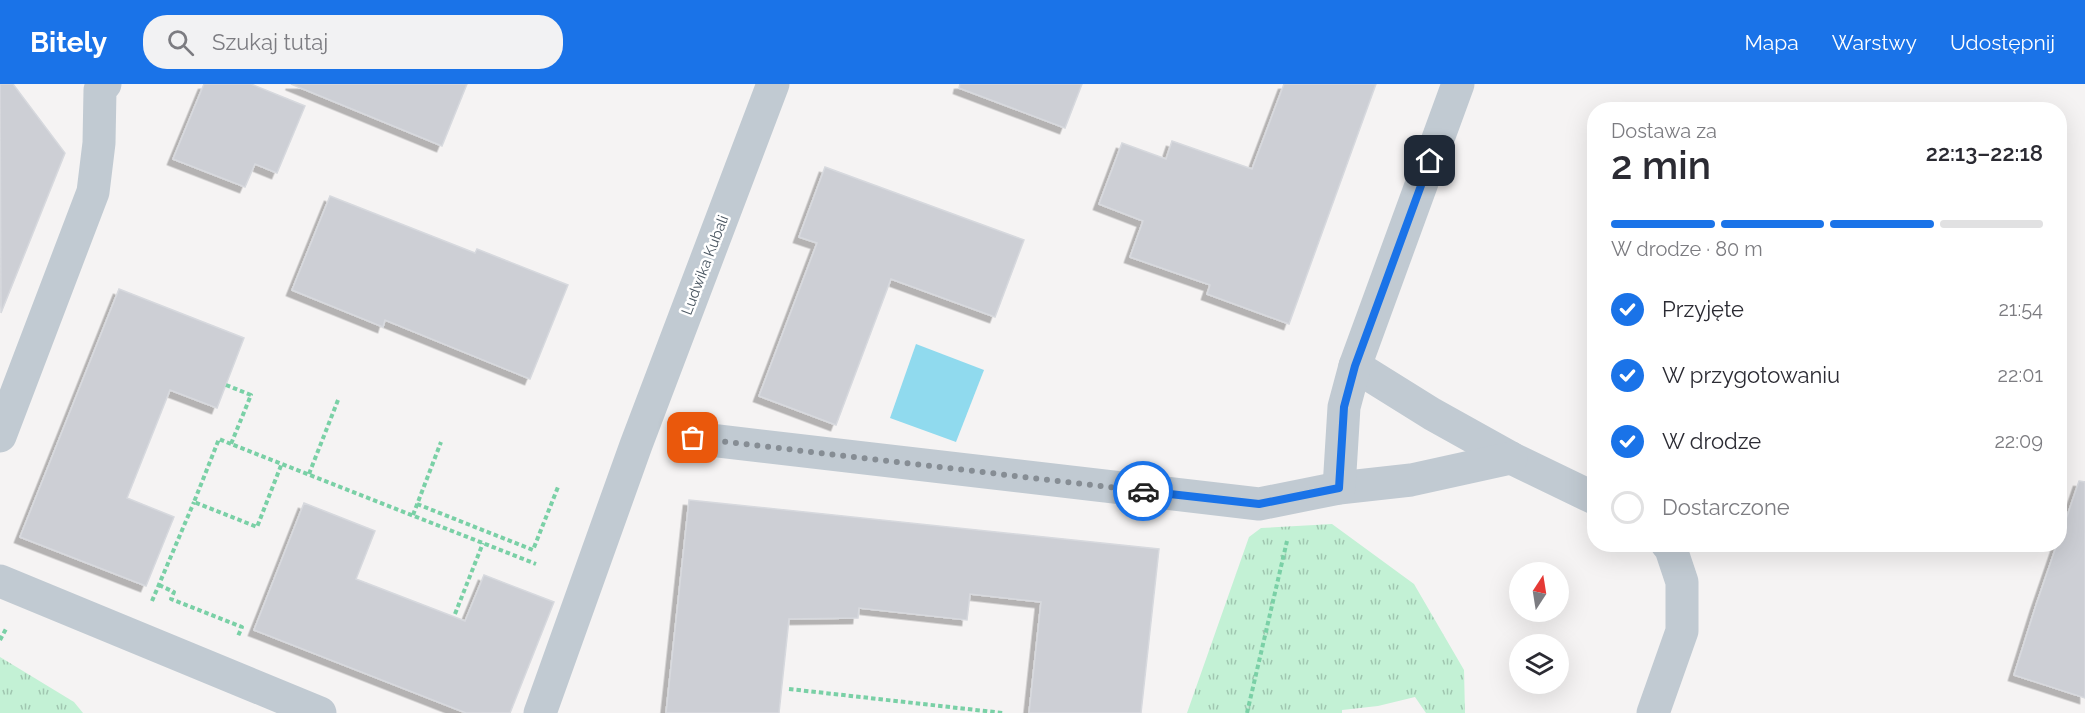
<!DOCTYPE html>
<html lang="pl">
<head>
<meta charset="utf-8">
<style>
	body { margin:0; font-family:Raleway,sans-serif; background:#f2f2f3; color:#2b2b33; height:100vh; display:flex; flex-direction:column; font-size:22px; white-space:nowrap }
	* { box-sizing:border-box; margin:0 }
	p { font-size:20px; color:#7c7c81 }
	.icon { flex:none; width:33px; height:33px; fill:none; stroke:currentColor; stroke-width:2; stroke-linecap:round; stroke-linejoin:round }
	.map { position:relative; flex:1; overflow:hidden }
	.side { position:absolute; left:1587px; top:18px; width:480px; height:450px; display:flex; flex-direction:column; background:#fff; border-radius:24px; box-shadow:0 6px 24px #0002 }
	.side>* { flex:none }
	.needle { width:39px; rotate:12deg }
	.fabs { position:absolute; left:1509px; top:478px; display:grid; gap:12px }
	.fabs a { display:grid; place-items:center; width:60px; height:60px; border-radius:50%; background:#fff; box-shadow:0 6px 24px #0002; font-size:30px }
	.pin { position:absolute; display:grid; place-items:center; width:51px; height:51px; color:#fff; margin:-26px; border-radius:12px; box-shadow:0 3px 9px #0006 }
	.courier { position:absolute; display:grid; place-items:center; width:60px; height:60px; margin:-30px; border:4px solid #1a73e8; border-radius:50%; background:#fff; color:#222; box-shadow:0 2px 8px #0007 }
	.headline em { font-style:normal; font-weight:600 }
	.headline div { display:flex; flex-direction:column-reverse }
	.headline { display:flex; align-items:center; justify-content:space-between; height:102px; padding:0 24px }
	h1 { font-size:39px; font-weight:600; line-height:45px }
	.bar { display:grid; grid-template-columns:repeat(4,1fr); gap:9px 6px; align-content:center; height:72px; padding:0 24px }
	.bar i { height:8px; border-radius:4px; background:#e1e1e2 }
	.bar .active { background:#1a73e8 }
	.bar p { grid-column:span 4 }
	ol { padding:0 24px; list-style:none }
	li { display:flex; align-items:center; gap:18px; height:66px }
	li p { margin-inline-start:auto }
	li .icon { padding:6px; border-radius:50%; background:#1a73e8; color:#fff; stroke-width:4 }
	li:last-child { color:#7c7c81 }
	li i { width:33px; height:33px; border:3px solid #e1e1e2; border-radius:50% }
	header { display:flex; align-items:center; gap:36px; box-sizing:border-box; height:84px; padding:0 30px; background:#1a73e8; color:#fff }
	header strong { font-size:28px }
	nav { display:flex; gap:33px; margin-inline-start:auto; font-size:21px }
	.search { width:420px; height:54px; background:#f2f2f3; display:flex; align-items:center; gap:15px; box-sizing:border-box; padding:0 21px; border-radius:24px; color:#7c7c81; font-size:22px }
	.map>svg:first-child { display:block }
	.grass { fill:url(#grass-tufts) }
	.water { fill:#90daee }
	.building { fill:#cdcfd5; stroke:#d7d9de; stroke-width:1.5; filter:url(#shadow) }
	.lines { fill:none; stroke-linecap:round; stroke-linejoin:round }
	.path { stroke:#7ad0a6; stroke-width:4; stroke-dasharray:4.5 3; stroke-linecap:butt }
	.minor { stroke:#c1cad2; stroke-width:33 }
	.done { stroke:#868d94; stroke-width:6; stroke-dasharray:0 10.8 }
	.route { stroke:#1a73e8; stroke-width:8 }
	.labels { text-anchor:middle; stroke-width:5; stroke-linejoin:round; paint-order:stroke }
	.street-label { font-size:15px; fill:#4a5661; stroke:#fff }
</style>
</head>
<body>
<header>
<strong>Bitely</strong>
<div class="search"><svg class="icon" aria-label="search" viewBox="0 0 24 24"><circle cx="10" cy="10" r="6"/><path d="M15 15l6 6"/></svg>Szukaj tutaj</div>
<nav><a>Mapa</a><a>Warstwy</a><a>Udostępnij</a></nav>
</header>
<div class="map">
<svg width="2085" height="629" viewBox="0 0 2085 629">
	<defs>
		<pattern id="grass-tufts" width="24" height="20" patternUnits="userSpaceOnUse" patternTransform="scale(1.5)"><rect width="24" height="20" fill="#c3f1d5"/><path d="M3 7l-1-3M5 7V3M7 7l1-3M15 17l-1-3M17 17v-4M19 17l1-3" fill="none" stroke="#a0c6b0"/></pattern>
		<filter id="shadow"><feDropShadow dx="-5.5" dy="5.5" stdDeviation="0" flood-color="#0004"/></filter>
	</defs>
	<rect width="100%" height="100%" fill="#f5f3f3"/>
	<!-- grass -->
	<g class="grass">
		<path d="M 1332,440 L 1414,500 L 1464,586 L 1465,629 L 1426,629 L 1415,613 L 1378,622 L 1342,626 L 1342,629 L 1187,629 L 1249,453 L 1261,444 Z"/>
		<path d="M 0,573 L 74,618 L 83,629 L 0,629 Z"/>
	</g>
	<!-- water -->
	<path class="water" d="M 916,260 L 984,286 L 956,358 L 890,334 Z"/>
	<!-- building -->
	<g class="building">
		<path d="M 0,0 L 13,0 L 65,69 L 1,229 Z"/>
		<path d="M 204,0 L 251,0 L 305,22 L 277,89 L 255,80 L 245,103 L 173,75 Z"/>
		<path d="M 291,0 L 467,0 L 442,62 Z"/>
		<path d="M 960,0 L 1082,0 L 1065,44 L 959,4 Z"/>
		<path d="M 1284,0 L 1376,0 L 1289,240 L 1207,210 L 1210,201 L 1130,173 L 1143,137 L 1099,120 L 1122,59 L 1166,75 L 1172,57 L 1252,85 Z"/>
		<path d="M 825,83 L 1024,156 L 995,233 L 891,195 L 836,341 L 759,312 L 817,159 L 799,153 Z"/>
		<path d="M 330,112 L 475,169 L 477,165 L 568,201 L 530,295 L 385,236 L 383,243 L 292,206 Z"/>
		<path d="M 119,205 L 244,254 L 217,324 L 170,306 L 127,414 L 174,433 L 146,502 L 20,453 Z"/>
		<path d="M 2079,397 L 2085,398 L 2085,614 L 2014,591 L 2036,521 L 2057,460 L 2060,460 L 2060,453 Z"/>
		<path d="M 689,416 L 1159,465 L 1141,629 L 1029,629 L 1041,518 L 970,510 L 967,536 L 859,524 L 858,534 L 789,535 L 779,629 L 666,629 Z"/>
		<path d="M 304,419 L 375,447 L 356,495 L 465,537 L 484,491 L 554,518 L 510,629 L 466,629 L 254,546 Z"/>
	</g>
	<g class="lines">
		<!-- path -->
		<g class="path">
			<path d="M 226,301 L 251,311 L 231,360 L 536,480"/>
			<path d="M 231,360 L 219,355 L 194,418 L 257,443 L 282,379"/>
			<path d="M 309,390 L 338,316"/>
			<path d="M 417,420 L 533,466 L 558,403"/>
			<path d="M 413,431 L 441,358"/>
			<path d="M 159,501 L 174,508 L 171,515 L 242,543 L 238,552"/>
			<path d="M 152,517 L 194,418"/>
			<path d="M 455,530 L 483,459"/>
			<path d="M 0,556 L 7,543"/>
			<path d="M 789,605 L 1003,629"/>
			<path d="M 1247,629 L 1287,457"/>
		</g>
		<!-- minor -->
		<g class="minor">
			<path d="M 1355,282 L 1432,330 L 1511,374 L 1594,414"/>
			<path d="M 0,352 L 93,108 L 99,59 L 100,6 L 105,0"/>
			<path d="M 693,354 L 1259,420 L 1339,404 L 1411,396 L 1511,374"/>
			<path d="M 1339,404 L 1344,323 L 1355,282 L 1458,0"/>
			<path d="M 0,497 L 320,629"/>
			<path d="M 540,629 L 636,361 L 773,0"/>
			<path d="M 1653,629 L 1682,547 L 1682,498 L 1671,465 L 1667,460"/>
		</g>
	</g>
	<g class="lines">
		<!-- done -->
		<path class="done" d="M 693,354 L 1143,407"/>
		<!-- route -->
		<path class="route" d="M 1143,407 L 1259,420 L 1339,404 L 1344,323 L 1355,282 L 1430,77"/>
	</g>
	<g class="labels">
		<!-- street labels -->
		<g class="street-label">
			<text transform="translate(705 181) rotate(-69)" y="5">Ludwika Kubali</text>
		</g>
	</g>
</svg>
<div class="fabs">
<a><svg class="needle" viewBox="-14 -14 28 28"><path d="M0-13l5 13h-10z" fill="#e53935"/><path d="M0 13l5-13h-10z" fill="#7c7c81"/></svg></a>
<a><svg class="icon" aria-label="layers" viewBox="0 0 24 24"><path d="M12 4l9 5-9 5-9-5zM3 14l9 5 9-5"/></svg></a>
</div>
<div class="pin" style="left:693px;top:354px;background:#ea580c"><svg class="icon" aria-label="bag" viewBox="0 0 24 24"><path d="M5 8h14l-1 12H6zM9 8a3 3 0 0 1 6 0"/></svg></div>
<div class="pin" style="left:1430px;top:77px;background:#1f2937"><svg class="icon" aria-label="home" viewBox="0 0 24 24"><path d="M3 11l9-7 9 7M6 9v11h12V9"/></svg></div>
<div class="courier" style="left:1143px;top:407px"><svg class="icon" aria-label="car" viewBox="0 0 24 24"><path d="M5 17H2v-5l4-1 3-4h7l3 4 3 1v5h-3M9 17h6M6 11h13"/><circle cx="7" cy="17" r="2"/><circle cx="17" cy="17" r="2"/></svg></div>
<section class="side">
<div class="headline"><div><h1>2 min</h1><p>Dostawa za</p></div><em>22:13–22:18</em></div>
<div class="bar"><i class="active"></i><i class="active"></i><i class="active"></i><i></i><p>W drodze · 80 m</p></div>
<ol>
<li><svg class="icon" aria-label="check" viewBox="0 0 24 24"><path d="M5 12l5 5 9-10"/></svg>Przyjęte<p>21:54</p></li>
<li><svg class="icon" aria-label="check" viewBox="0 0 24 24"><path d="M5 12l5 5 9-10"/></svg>W przygotowaniu<p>22:01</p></li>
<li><svg class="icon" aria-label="check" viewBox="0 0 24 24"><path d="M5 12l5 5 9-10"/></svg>W drodze<p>22:09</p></li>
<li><i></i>Dostarczone</li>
</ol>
</section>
</div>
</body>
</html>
